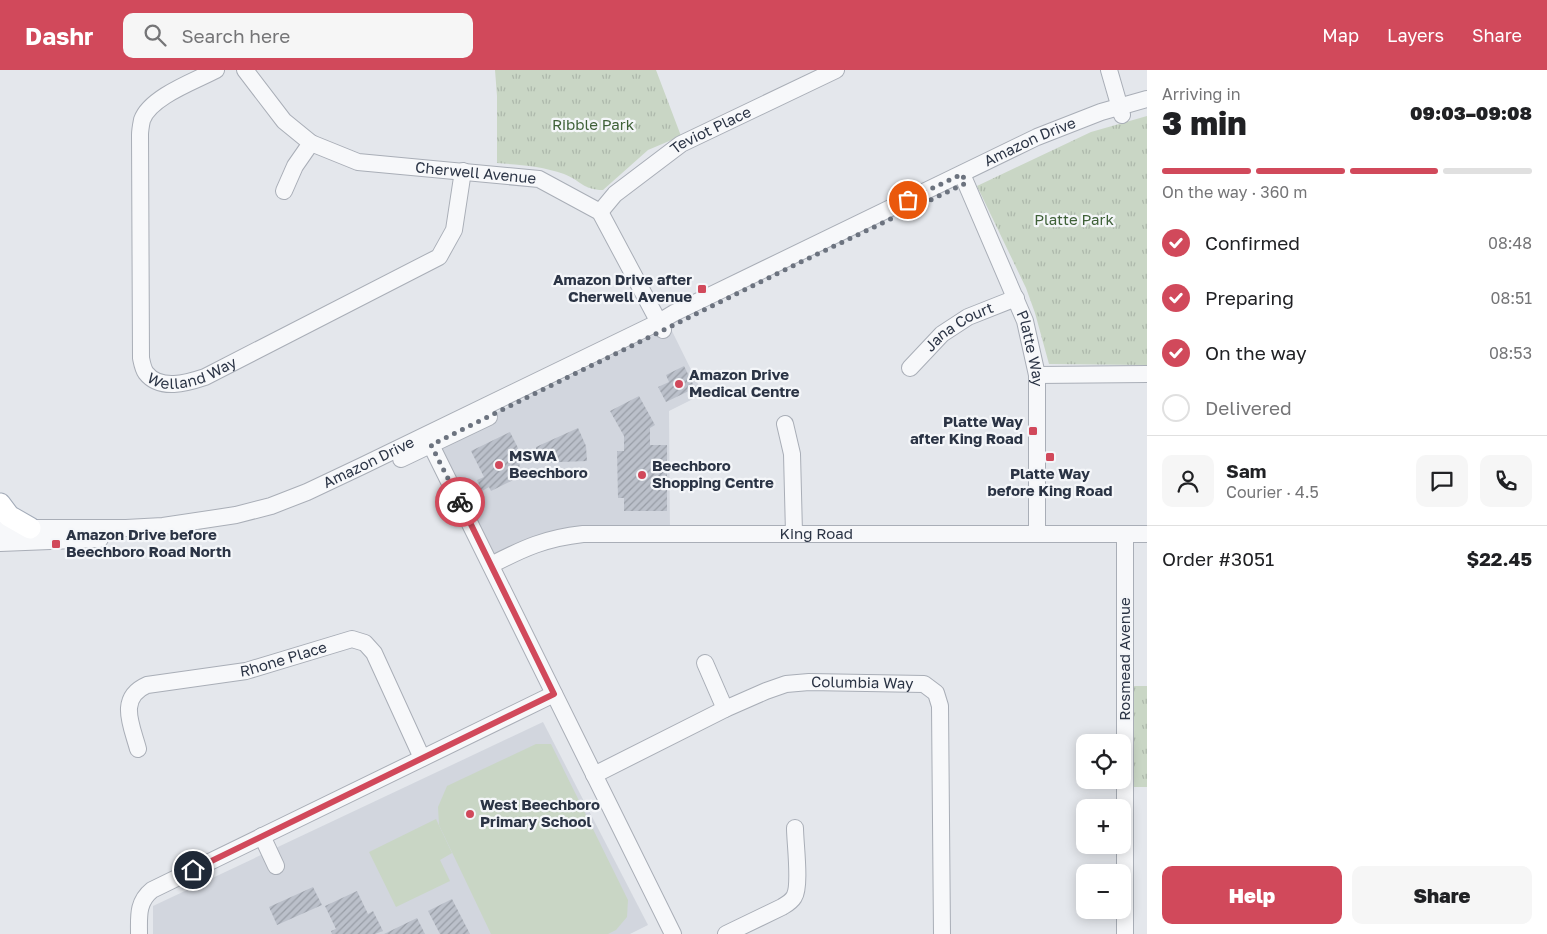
<!DOCTYPE html>
<html lang="en">
<head>
<meta charset="utf-8">
<style>
	body { margin:0; font-family:"Golos Text",sans-serif; background:#f6f6f6; color:#202124; height:100vh; display:flex; flex-direction:column; font-size:19px; white-space:nowrap }
	* { box-sizing:border-box; margin:0 }
	p { font-size:16px; color:#757577 }
	.icon { flex:none; width:28px; height:28px; fill:none; stroke:currentColor; stroke-width:2; stroke-linecap:round; stroke-linejoin:round }
	.map { position:relative; flex:1; overflow:hidden }
	.side { display:flex; flex-direction:column; background:#fff; width:400px }
	.side>* { flex:none }
	.fabs { position:absolute; left:1076px; top:664px; display:grid; gap:10px }
	.fabs a { display:grid; place-items:center; width:55px; height:55px; border-radius:10px; background:#fff; box-shadow:0 2px 12px #0003; font-size:25px }
	.pin { position:absolute; display:grid; place-items:center; width:42px; height:42px; color:#fff; margin:-21px; border:2px solid #fff; border-radius:50%; box-shadow:0 1px 5px #0007 }
	.courier { position:absolute; display:grid; place-items:center; width:50px; height:50px; margin:-25px; border:4px solid #d1495b; border-radius:50%; background:#fff; color:#222; box-shadow:0 1px 6px #0007 }
	.head em { font-style:normal; font-weight:800 }
	.head div { display:flex; flex-direction:column-reverse }
	.head { display:flex; align-items:center; justify-content:space-between; height:85px; padding:0 15px }
	h1 { font-size:32px; font-weight:800; line-height:38px }
	.bar { display:grid; grid-template-columns:repeat(4,1fr); gap:8px 5px; align-content:center; height:60px; padding:0 15px }
	.bar i { height:6px; border-radius:4px; background:#e0e0e0 }
	.bar .current { background:#d1495b }
	.bar p { grid-column:span 4 }
	.line { display:flex; align-items:center; gap:12px; padding:0 15px; border-top:1px solid #e0e0e0 }
	.line div { flex:1 }
	.round { display:grid; place-items:center; flex:none; width:52px; height:52px; border-radius:10px; background:#f6f6f6 }
	ol { padding:0 15px; list-style:none }
	li { display:flex; align-items:center; gap:15px; height:55px }
	li p { margin-inline-start:auto }
	li .icon { padding:5px; border-radius:50%; background:#d1495b; color:#fff; stroke-width:4 }
	li:last-child { color:#757577 }
	li i { width:28px; height:28px; border:2px solid #e0e0e0; border-radius:50% }
	.button { display:flex; gap:10px; margin-top:auto; padding:10px 15px }
	.button a { flex:1; height:58px; border-radius:10px; background:#d1495b; color:#fff; font-size:20px; font-weight:800; line-height:58px; text-align:center }
	.button a+a { background:#f6f6f6; color:#202124 }
	header { display:flex; align-items:center; gap:30px; box-sizing:border-box; height:70px; padding:0 25px; background:#d1495b; color:#fff }
	header strong { font-size:24px }
	nav { display:flex; gap:28px; margin-inline-start:auto; font-size:18px }
	.search { width:350px; height:45px; background:#f6f6f6; display:flex; align-items:center; gap:12px; box-sizing:border-box; padding:0 18px; border-radius:10px; color:#757577; font-size:19px }
	main { display:flex; flex:1; min-height:0 }
	.map>svg:first-child { display:block }
	.built { fill:#d2d6de }
	.grass { fill:url(#grass-tufts) }
	.pitch { fill:#c9d6c5 }
	.building { fill:url(#building-hatch) }
	.lines { fill:none; stroke-linecap:round; stroke-linejoin:round }
	.minor-casing { stroke:#a9aeb7; stroke-width:18 }
	.major-casing { stroke:#a3abb8; stroke-width:23 }
	.minor { stroke:#f7f8fa; stroke-width:16 }
	.major { stroke:#fff; stroke-width:21 }
	.done { stroke:#6c737f; stroke-width:5; stroke-dasharray:0 9 }
	.route { stroke:#d1495b; stroke-width:6 }
	.poi-dot { fill:#d1495b; stroke:#f4f6f9; stroke-width:2 }
	.labels { text-anchor:middle; stroke-width:4.5; stroke-linejoin:round; paint-order:stroke }
	.park-label { font-size:15px; fill:#3f6138; stroke:#f4f6f9 }
	.street-label { font-size:15px; fill:#2b3445; stroke:#f4f6f9 }
	.poi-label { font-size:15px; font-weight:bold; fill:#2b3445; stroke:#f4f6f9; text-anchor:start }
</style>
</head>
<body>
<header>
<strong>Dashr</strong>
<div class="search"><svg class="icon" aria-label="search" viewBox="0 0 24 24"><circle cx="10" cy="10" r="6"/><path d="M15 15l6 6"/></svg>Search here</div>
<nav><a>Map</a><a>Layers</a><a>Share</a></nav>
</header>
<main>
<div class="map">
<svg width="1147" height="864" viewBox="0 0 1147 864">
	<defs>
		<pattern id="grass-tufts" width="24" height="20" patternUnits="userSpaceOnUse" patternTransform="scale(1.25)"><rect width="24" height="20" fill="#c9d6c5"/><path d="M3 7l-1-3M5 7V3M7 7l1-3M15 17l-1-3M17 17v-4M19 17l1-3" fill="none" stroke="#adb8ab"/></pattern>
		<pattern id="building-hatch" width="6" height="6" patternUnits="userSpaceOnUse" patternTransform="scale(1.25)"><rect width="6" height="6" fill="#bbc0ca"/><path d="M-1 1l2-2M0 6l6-6M5 7l2-2" fill="none" stroke="#989da6"/></pattern>
	</defs>
	<rect width="100%" height="100%" fill="#e4e7ec"/>
	<!-- built -->
	<g class="built">
		<path d="M 670,257 L 703,324 L 669,341 L 670,463 L 602,463 L 491,495 L 431,375 Z"/>
		<path d="M 543,652 L 648,855 L 630,864 L 153,864 L 153,836 Z"/>
	</g>
	<!-- grass -->
	<g class="grass">
		<path d="M 495,0 L 656,0 L 681,66 L 648,80 L 603,120 C 583,120 580,110 564,104 C 542,96 519,95 497,93 L 497,26 Z"/>
		<path d="M 1147,46 L 1147,295 L 1049,294 L 1035,243 L 1026,218 L 977,116 L 1091,62 Z"/>
		<path d="M 1130,616 L 1147,616 L 1147,717 L 1132,717 Z"/>
	</g>
	<!-- pitch -->
	<g class="pitch">
		<path d="M 536,674 L 551,674 L 628,830 L 627,847 L 616,860 L 608,864 L 491,864 L 439,755 L 438,737 L 447,716 Z"/>
		<path d="M 436,749 L 452,783 L 440,790 L 450,811 L 396,837 L 369,782 Z"/>
	</g>
	<!-- building -->
	<g class="building">
		<path d="M 684,296 L 695,318 L 666,332 L 658,317 L 669,312 L 666,305 Z"/>
		<path d="M 639,326 L 655,355 L 650,358 L 650,375 L 667,375 L 667,441 L 624,441 L 624,428 L 618,428 L 617,381 L 624,381 L 624,366 L 610,341 Z"/>
		<path d="M 578,358 L 586,376 L 587,391 L 536,393 L 536,377 Z"/>
		<path d="M 510,362 L 520,382 L 519,407 L 491,421 L 489,417 L 482,421 L 477,410 L 484,407 L 471,381 Z"/>
		<path d="M 313,817 L 322,835 L 277,855 L 269,837 Z"/>
		<path d="M 357,821 L 368,844 L 373,841 L 383,861 L 375,864 L 332,864 L 331,861 L 336,859 L 325,836 Z"/>
		<path d="M 452,829 L 470,864 L 440,864 L 428,841 Z"/>
		<path d="M 417,848 L 425,864 L 384,864 Z"/>
	</g>
	<g class="lines">
		<!-- minor casing -->
		<g class="minor-casing">
			<g id="minor">
				<path id="s1" d="M 216,0 C 195,11 150,27 142,50 C 141,55 140,60 140,65 L 141,288 C 142,293 143,299 146,303 C 160,321 187,313 205,307 L 439,187 L 454,160 L 463,101"/>
				<path id="s2" d="M 245,0 L 284,51 L 311,73 L 358,92 L 539,109 L 600,142 L 663,260"/>
				<path d="M 1109,0 L 1122,45"/>
				<path id="s3" d="M 962,104 L 1025,251 L 1037,305 L 1037,463"/>
				<path d="M 284,121 L 295,96 L 311,73"/>
				<path id="s4" d="M 600,142 L 615,124 L 681,74 L 836,0"/>
				<path id="s5" d="M 910,298 L 942,264 L 968,247 L 1016,228"/>
				<path d="M 1037,305 L 1147,304"/>
				<path d="M 785,354 L 792,384 L 794,463"/>
				<path d="M 427,367 L 673,864"/>
				<path d="M 401,389 L 489,347"/>
				<path id="s6" d="M 0,458 L 126,458 L 163,456 L 236,445 L 271,436 L 307,422 L 362,396 L 659,252 L 674,243 L 1037,67 L 1101,42 L 1147,29"/>
				<path d="M 1125,464 L 1125,864"/>
				<path d="M 0,473 L 100,469"/>
				<path id="s7" d="M 491,495 C 524,478 546,468 583,464 L 1147,464"/>
				<path d="M 705,593 L 725,639"/>
				<path id="s8" d="M 138,679 C 132,656 117,628 147,615 L 246,601 L 352,569 L 365,573 L 374,583 L 422,688"/>
				<path id="s9" d="M 594,705 L 725,639 L 766,621 L 786,614 L 809,612 L 924,614 L 936,623 L 940,636 L 942,864"/>
				<path d="M 262,766 L 276,796"/>
				<path d="M 139,864 C 139,847 137,832 152,820 L 554,624"/>
				<path d="M 726,864 L 782,837 C 787,834 791,832 794,827 C 801,816 795,773 795,758"/>
			</g>
		</g>
		<!-- major casing -->
		<g class="major-casing">
			<path id="major" d="M 0,434 L 9,446 L 30,458"/>
		</g>
		<!-- minor -->
		<use href="#minor" class="minor"/>
		<!-- major -->
		<use href="#major" class="major"/>
	</g>
	<g class="lines">
		<!-- done -->
		<path class="done" d="M 460,432 L 431,375 L 803,191 L 966,113 L 962,104 L 908,130"/>
		<!-- route -->
		<path class="route" d="M 193,800 L 554,624 L 460,432"/>
	</g>
	<!-- markers -->
	<g class="poi-dot">
		<rect x="697" y="214" width="10" height="10" rx="2.5"/>
		<circle cx="679" cy="314" r="5"/>
		<rect x="1028" y="356" width="10" height="10" rx="2.5"/>
		<rect x="1045" y="382" width="10" height="10" rx="2.5"/>
		<circle cx="499" cy="395" r="5"/>
		<circle cx="642" cy="405" r="5"/>
		<rect x="51" y="469" width="10" height="10" rx="2.5"/>
		<circle cx="470" cy="744" r="5"/>
	</g>
	<g class="labels">
		<!-- park labels -->
		<g class="park-label">
			<text x="593" y="60">Ribble Park</text>
			<text x="1074" y="155">Platte Park</text>
		</g>
		<!-- street labels -->
		<g class="street-label">
			<text dy="5" stroke="none"><textPath href="#s4" startOffset="139">Teviot Place</textPath></text>
			<text dy="5" stroke="none"><textPath href="#s6" startOffset="1115">Amazon Drive</textPath></text>
			<text dy="5" stroke="none"><textPath href="#s2" startOffset="268">Cherwell Avenue</textPath></text>
			<text dy="5" stroke="none"><textPath href="#s5" startOffset="65">Jana Court</textPath></text>
			<text dy="5" stroke="none"><textPath href="#s3" startOffset="188">Platte Way</textPath></text>
			<text dy="5" stroke="none"><textPath href="#s1" startOffset="396">Welland Way</textPath></text>
			<text dy="5" stroke="none"><textPath href="#s6" startOffset="380">Amazon Drive</textPath></text>
			<text dy="5" stroke="none"><textPath href="#s7" startOffset="331">King Road</textPath></text>
			<text dy="5" stroke="none"><textPath href="#s8" startOffset="212">Rhone Place</textPath></text>
			<text transform="translate(1125 589) rotate(-90)" y="5">Rosmead Avenue</text>
			<text dy="5" stroke="none"><textPath href="#s9" startOffset="289">Columbia Way</textPath></text>
		</g>
		<!-- poi labels -->
		<g class="poi-label">
			<text x="692" y="215" text-anchor="end">Amazon Drive after<tspan x="692" dy="17">Cherwell Avenue</tspan></text>
			<text x="689" y="310">Amazon Drive<tspan x="689" dy="17">Medical Centre</tspan></text>
			<text x="1023" y="357" text-anchor="end">Platte Way<tspan x="1023" dy="17">after King Road</tspan></text>
			<text x="509" y="391">MSWA<tspan x="509" dy="17">Beechboro</tspan></text>
			<text x="652" y="401">Beechboro<tspan x="652" dy="17">Shopping Centre</tspan></text>
			<text x="1050" y="409" text-anchor="middle">Platte Way<tspan x="1050" dy="17">before King Road</tspan></text>
			<text x="66" y="470">Amazon Drive before<tspan x="66" dy="17">Beechboro Road North</tspan></text>
			<text x="480" y="740">West Beechboro<tspan x="480" dy="17">Primary School</tspan></text>
		</g>
	</g>
</svg>
<div class="fabs">
<a><svg class="icon" aria-label="locate" viewBox="0 0 24 24"><circle cx="12" cy="12" r="6"/><path d="M12 2v4M12 18v4M2 12h4M18 12h4"/></svg></a>
<a>+</a>
<a>−</a>
</div>
<div class="pin" style="left:908px;top:130px;background:#ea580c"><svg class="icon" aria-label="bag" viewBox="0 0 24 24"><path d="M5 8h14l-1 12H6zM9 8a3 3 0 0 1 6 0"/></svg></div>
<div class="pin" style="left:193px;top:800px;background:#1f2937"><svg class="icon" aria-label="home" viewBox="0 0 24 24"><path d="M3 11l9-7 9 7M6 9v11h12V9"/></svg></div>
<div class="courier" style="left:460px;top:432px"><svg class="icon" aria-label="bike" viewBox="0 0 24 24"><circle cx="6" cy="16" r="4"/><circle cx="18" cy="16" r="4"/><path d="M6 16l4-8h5l3 8M10 8l3 8H6M13 5h3"/></svg></div>
</div>
<section class="side">
<div class="head"><div><h1>3 min</h1><p>Arriving in</p></div><em>09:03–09:08</em></div>
<div class="bar"><i class="current"></i><i class="current"></i><i class="current"></i><i></i><p>On the way · 360 m</p></div>
<ol>
<li><svg class="icon" aria-label="check" viewBox="0 0 24 24"><path d="M5 12l5 5 9-10"/></svg>Confirmed<p>08:48</p></li>
<li><svg class="icon" aria-label="check" viewBox="0 0 24 24"><path d="M5 12l5 5 9-10"/></svg>Preparing<p>08:51</p></li>
<li><svg class="icon" aria-label="check" viewBox="0 0 24 24"><path d="M5 12l5 5 9-10"/></svg>On the way<p>08:53</p></li>
<li><i></i>Delivered</li>
</ol>
<div class="line" style="height:90px"><a class="round"><svg class="icon" aria-label="person" viewBox="0 0 24 24"><circle cx="12" cy="8" r="4"/><path d="M4 21q1-7 8-7t8 7"/></svg></a><div><b>Sam</b><p>Courier · 4.5</p></div><a class="round"><svg class="icon" aria-label="chat" viewBox="0 0 24 24"><path d="M4 5h16v11H9l-5 4z"/></svg></a><a class="round"><svg class="icon" aria-label="phone" viewBox="0 0 24 24"><path d="M5 4h4l2 5-3 2q2 4 5 5l2-3 5 2v4C11 20 4 13 5 4z"/></svg></a></div>
<div class="line" style="height:65px"><div>Order #3051</div><b>$22.45</b></div>
<div class="button"><a>Help</a><a>Share</a></div>
</section>
</main>
</body>
</html>
